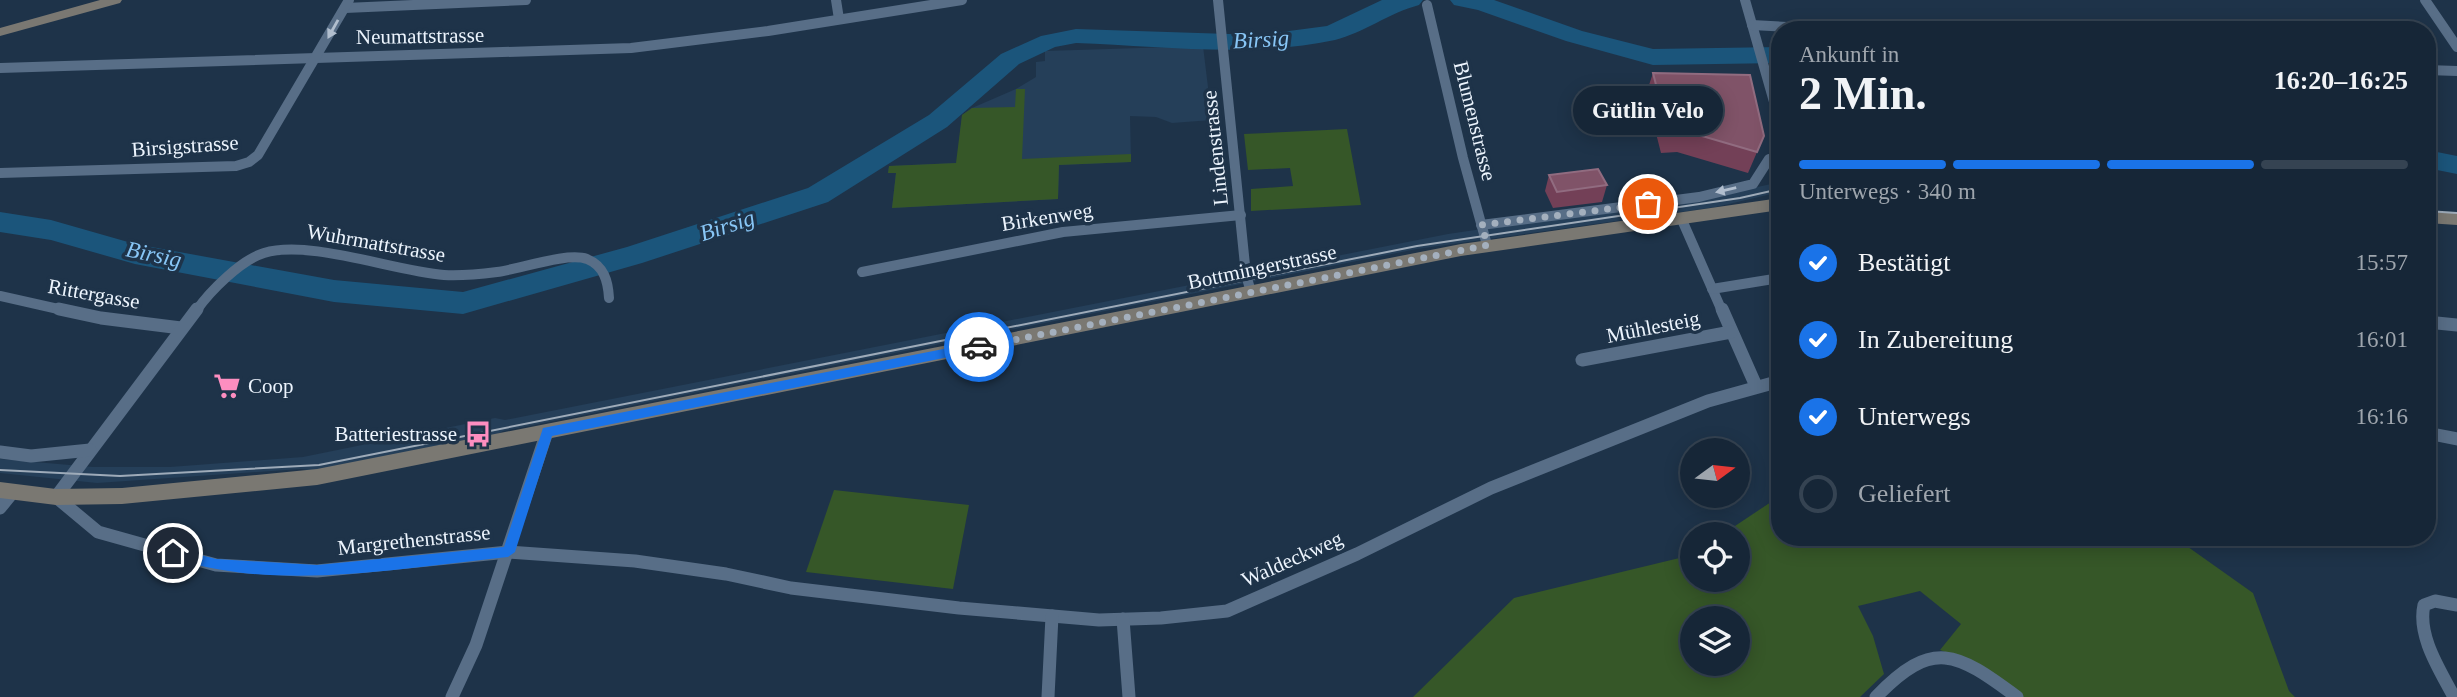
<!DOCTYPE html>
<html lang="de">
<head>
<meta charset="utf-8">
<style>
	body { margin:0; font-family:"Times New Roman",serif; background:#233242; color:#f1f3f6; height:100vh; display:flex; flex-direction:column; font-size:26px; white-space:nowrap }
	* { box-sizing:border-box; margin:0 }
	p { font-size:23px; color:#9ea5ad }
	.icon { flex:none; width:38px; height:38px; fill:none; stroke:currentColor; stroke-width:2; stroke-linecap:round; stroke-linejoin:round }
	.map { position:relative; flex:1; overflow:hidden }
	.panel { position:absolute; left:1771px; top:21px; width:665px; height:525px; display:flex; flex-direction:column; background:#162637; border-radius:28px; box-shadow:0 4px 18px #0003,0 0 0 2px #354352 }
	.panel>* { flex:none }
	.needle { width:46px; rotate:75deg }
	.controls { position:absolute; left:1680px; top:438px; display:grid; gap:14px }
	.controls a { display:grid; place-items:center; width:70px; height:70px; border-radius:50%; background:#162637; box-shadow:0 4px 18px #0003,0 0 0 2px #354352; font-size:35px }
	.pin { position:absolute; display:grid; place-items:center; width:60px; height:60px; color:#fff; margin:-30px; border:4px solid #fff; border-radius:50%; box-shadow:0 2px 7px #0007 }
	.courier { position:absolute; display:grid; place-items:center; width:70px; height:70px; margin:-35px; border:5px solid #1a73e8; border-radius:50%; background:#fff; color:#222; box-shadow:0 2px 9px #0007 }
	.bubble { position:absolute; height:49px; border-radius:24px; background:#162637; box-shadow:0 4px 18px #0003,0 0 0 2px #354352; font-size:23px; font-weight:700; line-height:49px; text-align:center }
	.overview em { font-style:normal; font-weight:700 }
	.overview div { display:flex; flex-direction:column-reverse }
	.overview { display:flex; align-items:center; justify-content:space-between; height:119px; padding:0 28px }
	h1 { font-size:46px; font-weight:700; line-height:52px }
	.bar { display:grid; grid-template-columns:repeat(4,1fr); gap:10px 7px; align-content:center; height:84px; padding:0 28px }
	.bar i { height:9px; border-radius:5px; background:#354352 }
	.bar .on { background:#1a73e8 }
	.bar p { grid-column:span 4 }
	ol { padding:0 28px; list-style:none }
	li { display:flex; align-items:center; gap:21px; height:77px }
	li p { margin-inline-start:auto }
	li .icon { padding:7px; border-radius:50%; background:#1a73e8; color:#fff; stroke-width:4 }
	li:last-child { color:#9ea5ad }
	li i { width:38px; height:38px; border:4px solid #354352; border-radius:50% }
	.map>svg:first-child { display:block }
	.built { fill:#253f59 }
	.green { fill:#365728; fill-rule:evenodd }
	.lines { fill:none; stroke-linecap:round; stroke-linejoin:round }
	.river { fill:#1b557b; fill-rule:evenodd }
	.street-far1 { stroke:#586e87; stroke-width:10 }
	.street { stroke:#586e87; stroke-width:13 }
	.secondary { fill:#7a7872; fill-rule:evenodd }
	.tram { stroke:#9eabb9; stroke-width:2 }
	.wall { fill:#734057 }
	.building { fill:#805368; stroke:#916c80; stroke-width:2 }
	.oneway { fill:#b1bece }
	.route { fill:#1a73e8 }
	.done { stroke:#a4b0be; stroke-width:7; stroke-dasharray:0 12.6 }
	.labels { text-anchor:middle; stroke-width:7; stroke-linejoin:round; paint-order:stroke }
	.street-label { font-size:21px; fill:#ecf4fd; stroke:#1e3349 }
	.poi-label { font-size:21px; fill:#ecf4fd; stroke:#1e3349; text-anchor:start }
	.water-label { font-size:23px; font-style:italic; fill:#88c6f6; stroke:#1e3349 }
</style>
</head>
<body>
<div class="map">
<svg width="2457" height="697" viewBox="0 0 2457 697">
	<rect width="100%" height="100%" fill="#1e3349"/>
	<!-- built -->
	<g class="built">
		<path d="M 1203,46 L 1212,120 L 1172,123 L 1156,117 L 1130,116 L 1131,162 L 1059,165 L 1058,199 L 892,208 L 896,173 L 888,173 L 889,166 L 957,163 L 962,115 L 972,108 L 1016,89 L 1036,77 L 1036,62 L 1045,61 L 1045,51 Z"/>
		<path d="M 1780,182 L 1780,192 L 1716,207 L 1417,249 L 503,431 L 492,438 L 317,471 L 301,469 L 97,483 L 0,473 L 0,459 L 93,467 L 170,467 L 303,457 L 495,418 L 505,420 L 1448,234 L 1735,192 Z"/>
	</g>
	<!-- green -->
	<g class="green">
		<path d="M 1016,89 L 1025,89 L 1022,159 L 1131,154 L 1131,162 L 1059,165 L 1058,199 L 892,208 L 896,173 L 888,173 L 889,166 L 956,163 L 962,115 L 972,108 L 1015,107 Z"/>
		<path d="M 1347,129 L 1361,205 L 1251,211 L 1251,189 L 1293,186 L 1290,168 L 1248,170 L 1244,134 Z"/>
		<path d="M 834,490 L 969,505 L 953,589 L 806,572 Z"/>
		<path d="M 1780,496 L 1780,537 L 2174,537 L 2253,593 L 2289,691 L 2295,697 L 2021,697 L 1977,664 L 1940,650 L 1961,624 L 1920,591 L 1858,606 L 1873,636 L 1884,674 L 1860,697 L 1413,697 L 1514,598 L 1692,555 L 1692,579 L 1738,579 L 1738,534 L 1723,534 ZM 1692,618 L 1738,618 L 1738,663 L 1692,663 Z"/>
	</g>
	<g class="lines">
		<!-- river -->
		<g class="river">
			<path d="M 1382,0 L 1423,0 L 1419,5 C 1389,13 1363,33 1335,40 C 1251,58 1161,46 1076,43 L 1055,47 L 1019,64 L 947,127 L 828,202 L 642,263 L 463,314 L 334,302 L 135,264 L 51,240 L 0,232 L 0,212 L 51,220 L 135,244 L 334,280 L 463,292 L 627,247 L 808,188 L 929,115 L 1001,54 L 1041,36 L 1076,29 L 1259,35 L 1327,26 Z"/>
			<path d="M 1450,0 L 1494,0 L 1582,31 L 1653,49 L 1780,47 L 1780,63 L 1653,65 L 1566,41 L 1478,10 L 1454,5 Z"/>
			<path d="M 2427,150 L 2457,156 L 2457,174 L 2427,168 Z"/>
		</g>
		<!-- street-far1 -->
		<g class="street-far1">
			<path d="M 836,0 L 839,19"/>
			<path d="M 1218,0 L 1246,275 L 1251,292"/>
			<path d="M 1745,0 L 1780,123"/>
			<path d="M 2425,0 L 2457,47"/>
			<path d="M 1427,5 L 1463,158 L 1487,245"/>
			<path d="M 345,8 L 526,0"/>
			<path d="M 1752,25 L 1843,30"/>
			<path d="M 0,68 L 631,48 L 768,31 L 962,0"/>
			<path d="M 2427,70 L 2457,71"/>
			<path d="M 0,173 L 236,166 L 249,162 L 258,155 L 349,0"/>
			<path d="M 1682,220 L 1722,311"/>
			<path d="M 1481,225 L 1699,197 L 1753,184 L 1769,159 L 1780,156"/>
			<path d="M 862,272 L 1063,232 L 1241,215"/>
			<path d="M 1712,289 L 1780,278"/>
			<path d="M 0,296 L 67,311"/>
			<path d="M 196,311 C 210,291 241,260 264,253 C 309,239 394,271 444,275 C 460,276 481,274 497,272 C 520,269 567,252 587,259 C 604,266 608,281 609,298"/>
		</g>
		<!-- street -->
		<g class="street">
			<path d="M 59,309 L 101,318 L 181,328"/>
			<path d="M 197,309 L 56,497 L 98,532 L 216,565 L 317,571 L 508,552 L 635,561 L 726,574 L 791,588 L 959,608 L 1099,620 L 1161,618 L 1227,611 L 1357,554 L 1491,488 L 1708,401 L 1780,381"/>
			<path d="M 1722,309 L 1756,386"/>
			<path d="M 2427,322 L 2457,325"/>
			<path d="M 1582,360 L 1731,332"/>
			<path d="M 2427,433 L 2457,439"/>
			<path d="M 0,452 L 31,456 L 90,450"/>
			<path d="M 0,508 L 13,492"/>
			<path d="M 1123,619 L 1129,697"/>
			<path d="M 452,697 L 476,645 L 547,432"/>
			<path d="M 1048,697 L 1052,616"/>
			<path d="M 1876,697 C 1933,638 1956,652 2017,697"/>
			<path d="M 2454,697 C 2440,670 2417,636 2424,605 L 2435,601 L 2457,605"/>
		</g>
		<!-- secondary -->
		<g class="secondary">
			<path d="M 100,0 L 122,0 L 120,3 L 0,36 L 0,28 Z"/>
			<path d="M 1780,198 L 1780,210 L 1461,256 L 317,485 L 122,504 L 56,505 L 0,498 L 0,482 L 56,489 L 122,488 L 317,469 L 1461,244 Z"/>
			<path d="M 2427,211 L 2457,213 L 2457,225 L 2427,223 Z"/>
		</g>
		<!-- tram -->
		<g class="tram">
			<path d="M 2427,211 L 2457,213"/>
			<path d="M 0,470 L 120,476 L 319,465 L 1417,246 L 1740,198 L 1780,189"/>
		</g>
	</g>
	<!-- wall -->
	<g class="wall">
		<path d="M 1653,73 L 1764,136 L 1748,173 L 1677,152 L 1661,153 L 1646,94 Z"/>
		<path d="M 1549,175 L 1607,185 L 1602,202 L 1553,208 L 1545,191 Z"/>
	</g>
	<!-- building -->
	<g class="building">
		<path d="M 1653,73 L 1750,75 L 1764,136 L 1757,152 L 1685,131 L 1668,132 Z"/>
		<path d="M 1598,169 L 1607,185 L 1557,192 L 1549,175 Z"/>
	</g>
	<!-- one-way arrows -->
	<defs><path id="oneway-solid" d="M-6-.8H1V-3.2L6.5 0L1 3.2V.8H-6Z" transform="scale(1.75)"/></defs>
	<g class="oneway">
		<use href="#oneway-solid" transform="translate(333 29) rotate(119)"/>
		<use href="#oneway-solid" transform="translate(1726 190) rotate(167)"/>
	</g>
	<!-- route -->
	<path class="route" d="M 979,342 L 985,347 L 979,351 L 552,436 L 515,552 L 508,557 C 409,567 287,590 190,563 C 181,561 171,560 166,553 L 173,548 L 216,559 L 317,565 L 504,547 L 543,428 Z"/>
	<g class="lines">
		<!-- done -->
		<path class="done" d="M 979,347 L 1488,245 L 1481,225 L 1648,204"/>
	</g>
	<!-- icons -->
	<defs>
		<g id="supermarket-bare" transform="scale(2.1)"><path d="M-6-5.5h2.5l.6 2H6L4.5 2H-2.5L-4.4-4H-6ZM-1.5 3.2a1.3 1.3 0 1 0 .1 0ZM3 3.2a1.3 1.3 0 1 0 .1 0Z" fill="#fd8ec0" stroke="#1e3349" stroke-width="2.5" paint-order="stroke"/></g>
		<g id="bus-bare" transform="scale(2.1)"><path d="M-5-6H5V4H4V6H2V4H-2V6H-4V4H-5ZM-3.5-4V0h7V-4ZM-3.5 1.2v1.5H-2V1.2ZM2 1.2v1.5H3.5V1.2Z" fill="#fd8ec0" stroke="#1e3349" stroke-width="2.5" paint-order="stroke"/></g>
	</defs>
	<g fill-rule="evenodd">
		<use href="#supermarket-bare" x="227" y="386"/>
		<use href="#bus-bare" x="478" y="434"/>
	</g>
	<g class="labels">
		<!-- street labels -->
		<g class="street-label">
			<text transform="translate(420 36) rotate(-1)" y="7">Neumattstrasse</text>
			<text transform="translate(1475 121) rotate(76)" y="7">Blumenstrasse</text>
			<text transform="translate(185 146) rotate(-4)" y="7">Birsigstrasse</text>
			<text transform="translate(1215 148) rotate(-96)" y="7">Lindenstrasse</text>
			<text transform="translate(1047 217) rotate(-9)" y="7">Birkenweg</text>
			<text transform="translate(376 243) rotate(10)" y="7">Wuhrmattstrasse</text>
			<text transform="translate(1262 267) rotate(-12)" y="7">Bottmingerstrasse</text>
			<text transform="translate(94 294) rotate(10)" y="7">Rittergasse</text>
			<text transform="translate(1653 327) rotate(-11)" y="7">Mühlesteig</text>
			<text transform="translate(414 540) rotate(-6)" y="7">Margrethenstrasse</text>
			<text transform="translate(1292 559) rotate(-24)" y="7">Waldeckweg</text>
		</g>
		<!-- poi labels -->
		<g class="poi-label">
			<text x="248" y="393">Coop</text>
			<text x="457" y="441" text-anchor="end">Batteriestrasse</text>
		</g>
		<!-- water labels -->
		<g class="water-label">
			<text transform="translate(1261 39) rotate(-3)" y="8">Birsig</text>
			<text transform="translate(727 225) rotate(-18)" y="8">Birsig</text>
			<text transform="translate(154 254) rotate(12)" y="8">Birsig</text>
		</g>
	</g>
</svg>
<div class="controls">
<a><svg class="needle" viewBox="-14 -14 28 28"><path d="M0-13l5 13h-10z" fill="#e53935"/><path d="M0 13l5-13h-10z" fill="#9ea5ad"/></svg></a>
<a><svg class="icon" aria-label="locate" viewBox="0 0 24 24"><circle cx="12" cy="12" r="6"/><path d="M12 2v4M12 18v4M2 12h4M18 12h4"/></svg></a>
<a><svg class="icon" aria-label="layers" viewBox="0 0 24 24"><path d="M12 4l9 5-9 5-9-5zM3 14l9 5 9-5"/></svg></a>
</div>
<div class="pin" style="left:1648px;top:204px;background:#ea580c"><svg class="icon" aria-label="bag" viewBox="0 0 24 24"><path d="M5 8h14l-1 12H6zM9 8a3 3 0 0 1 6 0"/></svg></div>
<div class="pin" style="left:173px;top:553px;background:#1f2937"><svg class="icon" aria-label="home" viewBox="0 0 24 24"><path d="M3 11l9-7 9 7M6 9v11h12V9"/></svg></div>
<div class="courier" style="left:979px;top:347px"><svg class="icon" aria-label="car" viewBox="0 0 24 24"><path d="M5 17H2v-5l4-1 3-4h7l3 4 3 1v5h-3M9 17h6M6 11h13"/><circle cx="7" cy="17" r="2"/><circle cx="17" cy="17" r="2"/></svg></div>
<div class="bubble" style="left:1573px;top:86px;width:150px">Gütlin Velo</div>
<section class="panel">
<div class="overview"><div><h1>2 Min.</h1><p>Ankunft in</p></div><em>16:20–16:25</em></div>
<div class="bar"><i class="on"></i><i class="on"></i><i class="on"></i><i></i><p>Unterwegs · 340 m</p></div>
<ol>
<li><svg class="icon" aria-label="check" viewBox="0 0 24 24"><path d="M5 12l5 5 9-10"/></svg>Bestätigt<p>15:57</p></li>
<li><svg class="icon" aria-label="check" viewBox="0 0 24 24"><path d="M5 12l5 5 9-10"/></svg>In Zubereitung<p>16:01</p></li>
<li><svg class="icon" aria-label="check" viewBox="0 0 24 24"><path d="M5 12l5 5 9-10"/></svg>Unterwegs<p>16:16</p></li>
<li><i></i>Geliefert</li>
</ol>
</section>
</div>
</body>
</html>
